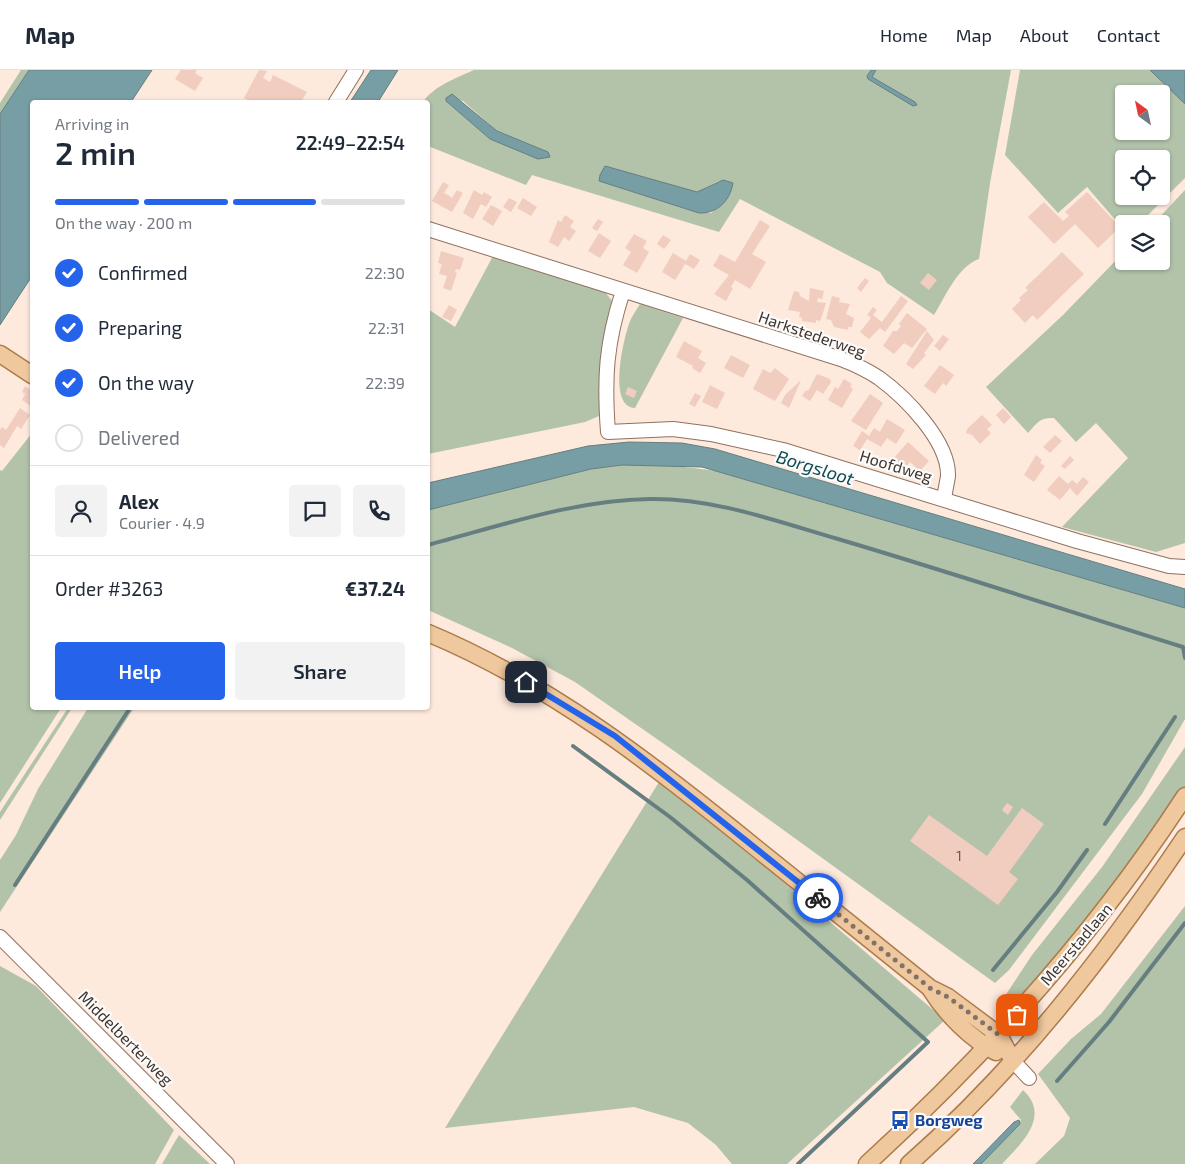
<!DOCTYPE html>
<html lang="en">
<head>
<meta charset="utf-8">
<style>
	body { margin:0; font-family:"Exo 2",sans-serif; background:#f2f2f3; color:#1f2937; height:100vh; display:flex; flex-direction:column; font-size:19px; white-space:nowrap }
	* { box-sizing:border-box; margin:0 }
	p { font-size:16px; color:#747a83 }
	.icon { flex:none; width:28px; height:28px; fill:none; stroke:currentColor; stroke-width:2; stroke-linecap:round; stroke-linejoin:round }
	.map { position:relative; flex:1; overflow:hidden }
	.details { position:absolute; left:30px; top:30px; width:400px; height:610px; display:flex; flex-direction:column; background:#fff; border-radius:5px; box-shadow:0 1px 4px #0004 }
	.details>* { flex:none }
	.needle { width:32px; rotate:327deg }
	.tools { position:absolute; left:1115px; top:15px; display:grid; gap:10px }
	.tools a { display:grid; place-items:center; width:55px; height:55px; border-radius:5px; background:#fff; box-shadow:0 1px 4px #0004; font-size:25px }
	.pin { position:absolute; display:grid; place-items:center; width:42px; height:42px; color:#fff; margin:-21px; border-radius:10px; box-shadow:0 2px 8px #0006 }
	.courier { position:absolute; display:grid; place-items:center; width:50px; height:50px; margin:-25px; border:4px solid #2563eb; border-radius:50%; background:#fff; color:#222; box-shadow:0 1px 6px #0007 }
	.headline em { font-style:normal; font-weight:600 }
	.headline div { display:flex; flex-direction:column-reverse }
	.headline { display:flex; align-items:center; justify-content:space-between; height:85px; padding:0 25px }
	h1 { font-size:32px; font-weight:600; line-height:38px }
	.bar { display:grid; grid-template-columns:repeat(4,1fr); gap:8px 5px; align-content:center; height:60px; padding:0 25px }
	.bar i { height:6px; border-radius:4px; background:#e0e1e3 }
	.bar .current { background:#2563eb }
	.bar p { grid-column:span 4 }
	.line { display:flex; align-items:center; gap:12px; padding:0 25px; border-top:1px solid #e0e1e3 }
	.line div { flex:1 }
	.round { display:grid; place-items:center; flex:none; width:52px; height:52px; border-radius:5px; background:#f2f2f3 }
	ol { padding:0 25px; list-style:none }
	li { display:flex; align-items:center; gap:15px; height:55px }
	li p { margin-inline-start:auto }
	li .icon { padding:5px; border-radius:50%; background:#2563eb; color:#fff; stroke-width:4 }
	li:last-child { color:#747a83 }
	li i { width:28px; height:28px; border:2px solid #e0e1e3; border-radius:50% }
	.cta { display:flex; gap:10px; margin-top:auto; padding:10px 25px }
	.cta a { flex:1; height:58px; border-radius:5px; background:#2563eb; color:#fff; font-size:20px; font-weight:600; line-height:58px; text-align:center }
	.cta a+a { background:#f2f2f3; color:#1f2937 }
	header { display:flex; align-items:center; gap:30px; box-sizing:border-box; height:70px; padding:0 25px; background:#fff; border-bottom:1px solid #e0e1e3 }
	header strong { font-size:24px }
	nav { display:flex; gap:28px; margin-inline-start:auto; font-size:18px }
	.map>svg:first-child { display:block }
	.green { fill:#b2c3aa; fill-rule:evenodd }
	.water { fill:#779ea5; stroke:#667e80 }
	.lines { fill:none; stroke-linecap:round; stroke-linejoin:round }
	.stream { stroke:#667e80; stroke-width:4 }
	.building { fill:#f0cdbf }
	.minor-casing { stroke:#8f715f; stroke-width:16 }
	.major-casing { stroke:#ab7c4c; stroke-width:19 }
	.minor { stroke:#fff; stroke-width:14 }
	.major { stroke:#efc89e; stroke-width:16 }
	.done { stroke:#827369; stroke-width:5; stroke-dasharray:0 9 }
	.route { stroke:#2563eb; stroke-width:6 }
	.labels { text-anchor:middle; stroke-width:4.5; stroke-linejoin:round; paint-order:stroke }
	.number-label { font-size:14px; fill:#6c5a50 }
	.street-label { font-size:16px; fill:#40332b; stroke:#fbfbfb }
	.transit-label { font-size:16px; font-weight:bold; fill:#164399; stroke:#fbfbfb; text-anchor:start }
	.water-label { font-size:18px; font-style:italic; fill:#0d4952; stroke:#fbfbfb }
</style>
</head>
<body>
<header>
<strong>Map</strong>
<nav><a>Home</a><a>Map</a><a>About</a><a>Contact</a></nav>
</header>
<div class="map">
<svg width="1185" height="1094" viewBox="0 0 1185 1094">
	<rect width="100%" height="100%" fill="#fee9dd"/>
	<!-- green -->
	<g class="green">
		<path d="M 21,0 L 29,0 L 0,44 L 0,33 Z"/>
		<path d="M 474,0 L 871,0 L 867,6 L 915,32 L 872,7 L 876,0 L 1011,0 L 990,113 L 979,189 C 958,196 945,227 934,245 L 887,213 L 880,202 L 740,129 L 719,162 L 532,105 L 526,115 L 428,76 L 428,32 L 423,32 C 434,16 456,8 474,0 ZM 446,28 L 463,31 L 497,61 L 548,82 L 490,69 L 446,31 ZM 600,111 L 682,119 L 697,122 L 719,111 L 733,113 L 724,133 L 711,143 L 699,143 Z"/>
		<path d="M 1020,0 L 1150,0 L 1185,34 L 1185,108 L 1139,154 L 1124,154 L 1124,160 L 1087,117 L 1058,143 L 1005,85 ZM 1124,24 L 1161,24 L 1161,61 L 1124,61 ZM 1124,89 L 1161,89 L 1161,126 L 1124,126 Z"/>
		<path d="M 1185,120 L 1185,473 L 1156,482 L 1062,457 L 1128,388 L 1096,353 L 1076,372 L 1054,348 C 1040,347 1037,353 1028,363 L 986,317 L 1063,245 L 1124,182 L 1124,191 L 1161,191 L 1161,154 L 1153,154 Z"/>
		<path d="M 493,186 L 605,222 L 613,232 C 607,254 602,276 600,298 C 598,314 601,330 599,346 L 585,352 L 428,384 L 428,239 L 455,257 Z"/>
		<path d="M 640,234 L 683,248 L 635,338 C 608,337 623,271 629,254 C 631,247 636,241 640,234 Z"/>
		<path d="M 32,363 L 32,638 L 61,638 L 0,733 L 0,400 L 2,401 Z"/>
		<path d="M 622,395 L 668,395 L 717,401 L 1185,538 L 1185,649 L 1142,724 L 1009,900 L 995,913 L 677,683 L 575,612 L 512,578 L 428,540 L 428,440 L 591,399 Z"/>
		<path d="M 68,638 L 72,638 L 0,750 L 0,742 Z"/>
		<path d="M 88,638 L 134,638 L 0,842 L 0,790 L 16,765 L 38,719 Z"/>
		<path d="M 1185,677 L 1185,717 L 1179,728 L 1105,830 L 1018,936 L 1005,926 L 1032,885 L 1102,797 Z"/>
		<path d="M 659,712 L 775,805 L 945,950 L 787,1094 L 732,1094 L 716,1075 L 688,1053 L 634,1037 L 445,1058 Z"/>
		<path d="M 1185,836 L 1185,1094 L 1035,1094 L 1064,1066 L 1070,1048 L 1038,1004 L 1071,969 L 1101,944 Z"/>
		<path d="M 0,896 L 36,916 L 174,1060 L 155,1094 L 0,1094 Z"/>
		<path d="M 1023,1020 C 1051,1046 1022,1073 1002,1094 L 981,1094 L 1021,1050 L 1010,1037 Z"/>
		<path d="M 179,1065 L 210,1094 L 162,1094 Z"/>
	</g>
	<!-- water -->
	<g class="water">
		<path d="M 29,0 L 152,0 L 131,32 L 32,32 L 32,206 L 0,255 L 0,44 Z"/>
		<path d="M 371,0 L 398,0 L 378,32 L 350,32 Z"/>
		<path d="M 871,0 L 876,0 L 872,7 L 915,32 L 917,35 L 913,36 L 868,9 L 867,6 Z"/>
		<path d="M 1150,0 L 1185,0 L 1185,34 Z"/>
		<path d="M 452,24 L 497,61 L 548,82 L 550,87 L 538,89 L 490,69 L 446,31 L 446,28 Z"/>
		<path d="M 605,96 L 697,122 L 723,110 L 733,113 C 730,131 717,144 699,143 L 599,111 L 600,105 Z"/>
		<path d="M 629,372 L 682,373 L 715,379 L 1185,519 L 1185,538 L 702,397 L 622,395 L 591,399 L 428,440 L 428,413 L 588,376 Z"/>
		<path d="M 1019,1050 L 1020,1054 L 981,1094 L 973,1094 L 1014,1052 Z"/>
	</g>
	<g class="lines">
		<!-- stream -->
		<g class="stream">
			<path d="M 428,475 C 500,456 574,430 650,429 C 714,428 776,451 838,469 C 953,503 1068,541 1183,577 L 1185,588"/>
			<path d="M 573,676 L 670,747 L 747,810 L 928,972 L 798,1094"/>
			<path d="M 1105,754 L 1175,647"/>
			<path d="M 15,815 L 130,638"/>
			<path d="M 993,900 L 1057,822 L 1087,780"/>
			<path d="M 1057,1011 L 1109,952 L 1185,853"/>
		</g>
	</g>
	<!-- building -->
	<g class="building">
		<path d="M 181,0 L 197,0 L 195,3 L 203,8 L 195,21 L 175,9 Z"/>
		<path d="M 259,0 L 267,1 L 263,8 L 270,12 L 273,5 L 307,22 L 301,32 L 252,32 L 244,28 Z"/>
		<path d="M 443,112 L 449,115 L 444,123 L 448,125 L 452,128 L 457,120 L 463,123 L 452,142 L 432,131 Z"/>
		<path d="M 474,120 L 482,125 L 484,122 L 492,127 L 486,137 L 481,134 L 473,149 L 463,143 Z"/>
		<path d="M 1087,122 L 1120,157 L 1098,178 L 1075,154 L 1054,174 L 1028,147 L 1044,132 L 1063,151 L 1069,146 L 1065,142 Z"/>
		<path d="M 509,128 L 517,132 L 511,142 L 503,137 Z"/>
		<path d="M 523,128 L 537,137 L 531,146 L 517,138 Z"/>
		<path d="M 491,135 L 502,141 L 493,156 L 482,149 Z"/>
		<path d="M 565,145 L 574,151 L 570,157 L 576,161 L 569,171 L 564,167 L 558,177 L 549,172 L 558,150 L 561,152 Z"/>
		<path d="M 598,149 L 603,152 L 597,161 L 592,158 Z"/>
		<path d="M 760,150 L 770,156 L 752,184 L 766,192 L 750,219 L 735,210 L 731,217 L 733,218 L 726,231 L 714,224 L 729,205 L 713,196 L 720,184 L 735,192 Z"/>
		<path d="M 599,163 L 611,171 L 600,188 L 588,181 Z"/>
		<path d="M 634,164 L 647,171 L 643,178 L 649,182 L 637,203 L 623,195 L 631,182 L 625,178 Z"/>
		<path d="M 663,165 L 671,170 L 664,179 L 657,174 Z"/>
		<path d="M 441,181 L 464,188 L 460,200 L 456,199 L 455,202 L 457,203 L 451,221 L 443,218 L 447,206 L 439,204 L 442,194 L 438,193 Z"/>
		<path d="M 1062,182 L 1084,204 L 1037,250 L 1033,245 L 1025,253 L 1012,239 L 1021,230 L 1019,228 L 1028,220 L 1025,218 Z"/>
		<path d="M 673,183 L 686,191 L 690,184 L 700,190 L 694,199 L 685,194 L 675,210 L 662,202 Z"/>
		<path d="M 928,203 L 937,210 L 929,220 L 920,213 Z"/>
		<path d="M 865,208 L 869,211 L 861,222 L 857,218 Z"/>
		<path d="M 810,218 L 824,221 L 822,229 L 818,228 L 817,232 L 826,233 L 823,243 L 820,251 L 816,250 L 816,253 L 802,251 L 802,248 L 799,247 L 800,242 L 788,240 L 794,221 L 799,222 L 800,226 L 809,231 Z"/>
		<path d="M 832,226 L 840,228 L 839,232 L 850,234 L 846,244 L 854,248 L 852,257 L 848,257 L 848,260 L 834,257 L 831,250 L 826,249 Z"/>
		<path d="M 901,226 L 908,231 L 885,262 L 880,258 L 869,269 L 860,262 L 871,248 L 867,245 L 873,237 L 877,240 L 873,245 L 882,252 Z"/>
		<path d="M 449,235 L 457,240 L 451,251 L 442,247 Z"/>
		<path d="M 907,243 L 927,259 L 912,278 L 904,273 L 894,284 L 883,276 L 893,261 L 897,261 L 901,256 L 899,254 Z"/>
		<path d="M 927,261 L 934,270 L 924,283 L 926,285 L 913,299 L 906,294 Z"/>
		<path d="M 943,265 L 949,269 L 940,281 L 934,276 Z"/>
		<path d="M 684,271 L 702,281 L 698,288 L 706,293 L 700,303 L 692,298 L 693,296 L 676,287 Z"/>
		<path d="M 731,285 L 750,295 L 743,308 L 724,298 Z"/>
		<path d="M 940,295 L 954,305 L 946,316 L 943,313 L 935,324 L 924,316 Z"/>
		<path d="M 775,298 L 789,309 L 775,331 L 753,319 L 763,299 L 770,303 Z"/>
		<path d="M 817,304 L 830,309 L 831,312 L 823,324 L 817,320 L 810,331 L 802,326 L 806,320 L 808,321 Z"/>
		<path d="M 844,309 L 852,314 L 850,317 L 853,319 L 842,338 L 828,330 L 835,317 L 838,319 Z"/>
		<path d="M 801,310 L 789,338 L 781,333 L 785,325 Z"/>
		<path d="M 710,315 L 725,323 L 717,339 L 702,332 Z"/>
		<path d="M 25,316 L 32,321 L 32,337 L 22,330 L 25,324 L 22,322 Z"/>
		<path d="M 628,317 L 637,321 L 634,328 L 625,324 Z"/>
		<path d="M 695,323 L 701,326 L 695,337 L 689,334 Z"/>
		<path d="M 870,324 L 883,333 L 866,360 L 851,351 Z"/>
		<path d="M 20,338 L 30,345 L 21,359 L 17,356 L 4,378 L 0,375 L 0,360 L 2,357 L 6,360 Z"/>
		<path d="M 1003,338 L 1011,347 L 1004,354 L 996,345 Z"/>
		<path d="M 982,345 L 992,355 L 987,359 L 991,363 L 980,374 L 972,365 L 966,363 L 967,359 Z"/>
		<path d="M 887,349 L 905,360 L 896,374 L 887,368 L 881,377 L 867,369 L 860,380 L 853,376 L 862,361 L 869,366 L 874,358 L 880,362 Z"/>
		<path d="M 1055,365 L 1062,371 L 1050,383 L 1043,377 Z"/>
		<path d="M 908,372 L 929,391 L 920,401 L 910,392 L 904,399 L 893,389 Z"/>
		<path d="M 1036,385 L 1042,390 L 1040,393 L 1045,396 L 1034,412 L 1024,405 Z"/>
		<path d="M 1070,386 L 1074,390 L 1065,399 L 1061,396 Z"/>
		<path d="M 1059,406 L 1068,414 L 1072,410 L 1077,414 L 1083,407 L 1089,412 L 1077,426 L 1070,418 L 1060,430 L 1047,420 Z"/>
		<path d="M 1007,733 L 1013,737 L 1008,745 L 1002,740 Z"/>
		<path d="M 1022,738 L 1044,754 L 1009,802 L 1018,809 L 998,835 L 910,771 L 929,745 L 987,786 Z"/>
	</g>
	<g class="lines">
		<!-- minor casing -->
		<g class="minor-casing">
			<g id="minor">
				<path d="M 336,32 L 356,0"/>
				<path d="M 428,159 L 841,289 C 854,294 867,300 879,308 C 905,327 949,371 948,406 C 947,413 945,421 944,429"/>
				<path d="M 623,221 C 606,273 604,308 608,362 L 673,359 L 711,364 L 783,380 L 1077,471 L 1169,496 L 1185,497"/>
				<path d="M 0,867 L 227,1094"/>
				<path d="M 1013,991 L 1029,1008"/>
			</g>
		</g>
		<!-- major casing -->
		<g class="major-casing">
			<g id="major">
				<path d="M 0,284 L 32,305"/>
				<path d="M 428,563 C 550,614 654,695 756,778 C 814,825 872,871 930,918 L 948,927 L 999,965 L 1013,991"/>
				<path d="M 931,920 C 946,944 971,969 996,982"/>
				<path d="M 867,1094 C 987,984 1096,863 1185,726"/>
				<path d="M 909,1094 C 1017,999 1105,886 1185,767"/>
			</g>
		</g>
		<!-- minor -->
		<use href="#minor" class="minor"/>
		<!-- major -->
		<use href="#major" class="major"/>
	</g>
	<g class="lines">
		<!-- done -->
		<path class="done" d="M 818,828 L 930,918 L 948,927 L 999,965 L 1017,945"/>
		<!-- route -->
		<path class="route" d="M 526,612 L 615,666 L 818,828"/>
	</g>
	<!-- icons -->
	<defs>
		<g id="bus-bare" transform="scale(1.5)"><path d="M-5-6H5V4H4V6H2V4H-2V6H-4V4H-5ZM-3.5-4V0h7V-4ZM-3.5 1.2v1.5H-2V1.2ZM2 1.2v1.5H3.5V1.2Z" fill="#1a4fb4" stroke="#fbfbfb" stroke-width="2.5" paint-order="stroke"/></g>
	</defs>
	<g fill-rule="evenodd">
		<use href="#bus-bare" x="900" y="1050"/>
	</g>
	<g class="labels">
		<!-- number labels -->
		<g class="number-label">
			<text x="959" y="791">1</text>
		</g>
		<!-- street labels -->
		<g class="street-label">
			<text transform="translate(812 264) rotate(19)" y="6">Harkstederweg</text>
			<text transform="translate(896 396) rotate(17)" y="6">Hoofdweg</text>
			<text transform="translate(1076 874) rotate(-50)" y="6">Meerstadlaan</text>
			<text transform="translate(126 968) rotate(45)" y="6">Middelberterweg</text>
		</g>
		<!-- transit labels -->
		<g class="transit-label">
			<text x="915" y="1056">Borgweg</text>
		</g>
		<!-- water labels -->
		<g class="water-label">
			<text transform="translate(815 398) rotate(17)" y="6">Borgsloot</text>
		</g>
	</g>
</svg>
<div class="tools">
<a><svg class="needle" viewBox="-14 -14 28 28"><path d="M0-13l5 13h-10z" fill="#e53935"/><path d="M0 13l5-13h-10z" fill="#747a83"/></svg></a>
<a><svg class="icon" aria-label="locate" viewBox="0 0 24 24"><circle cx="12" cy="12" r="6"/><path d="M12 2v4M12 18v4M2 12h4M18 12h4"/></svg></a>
<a><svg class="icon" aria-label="layers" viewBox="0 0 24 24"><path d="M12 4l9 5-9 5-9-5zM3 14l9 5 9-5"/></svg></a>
</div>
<div class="pin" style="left:1017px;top:945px;background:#ea580c"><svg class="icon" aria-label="bag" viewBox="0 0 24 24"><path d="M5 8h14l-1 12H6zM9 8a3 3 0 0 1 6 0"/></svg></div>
<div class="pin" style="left:526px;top:612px;background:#1f2937"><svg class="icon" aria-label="home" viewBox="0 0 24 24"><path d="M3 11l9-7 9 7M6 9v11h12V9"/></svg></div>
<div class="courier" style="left:818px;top:828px"><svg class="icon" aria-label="bike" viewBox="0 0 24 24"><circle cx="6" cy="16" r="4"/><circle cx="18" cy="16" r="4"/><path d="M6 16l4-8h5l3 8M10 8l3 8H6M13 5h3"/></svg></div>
<section class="details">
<div class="headline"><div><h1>2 min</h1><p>Arriving in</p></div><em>22:49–22:54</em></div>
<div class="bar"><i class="current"></i><i class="current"></i><i class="current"></i><i></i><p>On the way · 200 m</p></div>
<ol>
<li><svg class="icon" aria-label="check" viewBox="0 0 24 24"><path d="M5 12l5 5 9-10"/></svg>Confirmed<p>22:30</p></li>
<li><svg class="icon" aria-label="check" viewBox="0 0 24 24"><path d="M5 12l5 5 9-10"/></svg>Preparing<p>22:31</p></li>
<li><svg class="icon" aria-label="check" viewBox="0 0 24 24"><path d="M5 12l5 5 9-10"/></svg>On the way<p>22:39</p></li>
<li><i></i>Delivered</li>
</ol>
<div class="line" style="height:90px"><a class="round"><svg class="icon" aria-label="person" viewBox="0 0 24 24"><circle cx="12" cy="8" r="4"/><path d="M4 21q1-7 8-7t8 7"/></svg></a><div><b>Alex</b><p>Courier · 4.9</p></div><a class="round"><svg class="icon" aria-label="chat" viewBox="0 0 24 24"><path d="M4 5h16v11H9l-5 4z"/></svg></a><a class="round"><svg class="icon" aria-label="phone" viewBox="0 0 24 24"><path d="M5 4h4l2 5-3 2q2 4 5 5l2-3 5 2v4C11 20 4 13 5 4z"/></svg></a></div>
<div class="line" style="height:65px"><div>Order #3263</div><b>€37.24</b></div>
<div class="cta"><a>Help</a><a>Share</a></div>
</section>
</div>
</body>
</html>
